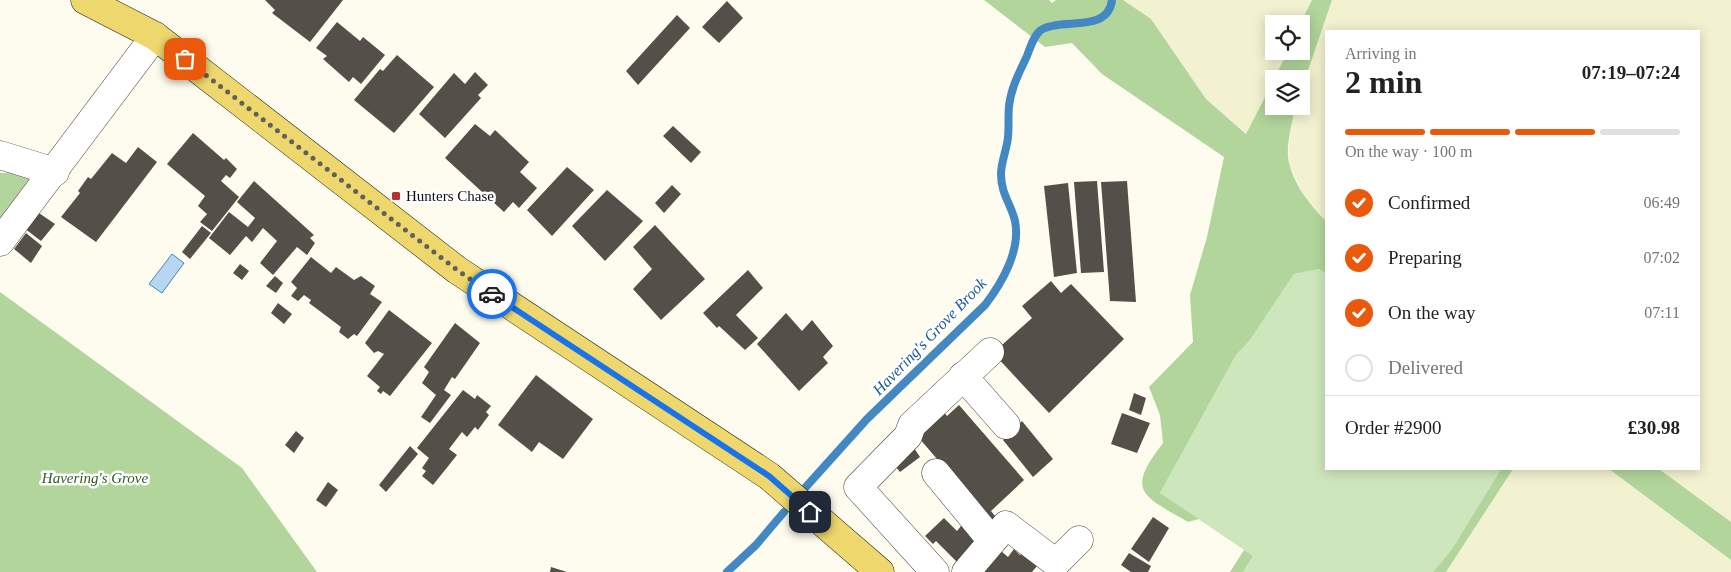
<!DOCTYPE html>
<html lang="en">
<head>
<meta charset="utf-8">
<style>
	body { margin:0; font-family:"Times New Roman",serif; background:#f2f2f2; color:#222; height:100vh; display:flex; flex-direction:column; font-size:19px; white-space:nowrap }
	* { box-sizing:border-box; margin:0 }
	p { font-size:16px; color:#767676 }
	.icon { flex:none; width:28px; height:28px; fill:none; stroke:currentColor; stroke-width:2; stroke-linecap:round; stroke-linejoin:round }
	.map { position:relative; flex:1; overflow:hidden }
	.sheet { position:absolute; left:1325px; top:30px; width:375px; height:440px; display:flex; flex-direction:column; background:#fff; border-radius:0px; box-shadow:0 2px 12px #0003 }
	.sheet>* { flex:none }
	.fabs { position:absolute; left:1265px; top:15px; display:grid; gap:10px }
	.fabs a { display:grid; place-items:center; width:45px; height:45px; border-radius:0px; background:#fff; box-shadow:0 2px 12px #0003; font-size:25px }
	.pin { position:absolute; display:grid; place-items:center; width:42px; height:42px; color:#fff; margin:-21px; border-radius:10px; box-shadow:0 2px 8px #0006 }
	.courier { position:absolute; display:grid; place-items:center; width:50px; height:50px; margin:-25px; border:4px solid #1a73e8; border-radius:50%; background:#fff; color:#222; box-shadow:0 1px 6px #0007 }
	.head em { font-style:normal; font-weight:600 }
	.head div { display:flex; flex-direction:column-reverse }
	.head { display:flex; align-items:center; justify-content:space-between; height:85px; padding:0 20px }
	h1 { font-size:32px; font-weight:600; line-height:38px }
	.bar { display:grid; grid-template-columns:repeat(4,1fr); gap:8px 5px; align-content:center; height:60px; padding:0 20px }
	.bar i { height:6px; border-radius:4px; background:#e0e0e0 }
	.bar .current { background:#ea580c }
	.bar p { grid-column:span 4 }
	.line { display:flex; align-items:center; gap:12px; padding:0 20px; border-top:1px solid #e0e0e0 }
	.line div { flex:1 }
	ol { padding:0 20px; list-style:none }
	li { display:flex; align-items:center; gap:15px; height:55px }
	li p { margin-inline-start:auto }
	li .icon { padding:5px; border-radius:50%; background:#ea580c; color:#fff; stroke-width:4 }
	li:last-child { color:#767676 }
	li i { width:28px; height:28px; border:2px solid #e0e0e0; border-radius:50% }
	.map>svg:first-child { display:block }
	.farmland { fill:#f2f1d0 }
	.green { fill:#cee6bb }
	.forest { fill:#b1d59b }
	.water { fill:#b7d7f1; stroke:#4387c3 }
	.lines { fill:none; stroke-linecap:round; stroke-linejoin:round }
	.stream { stroke:#4387c3; stroke-width:8 }
	.building { fill:#554f4a }
	.minor-casing { stroke:#404040; stroke-width:29 }
	.major-casing { stroke:#1e1e1e; stroke-width:29 }
	.minor { stroke:#fff; stroke-width:28 }
	.major { stroke:#eed86e; stroke-width:28 }
	.done { stroke:#61615c; stroke-width:5; stroke-dasharray:0 9 }
	.route { stroke:#1a73e8; stroke-width:6 }
	.poi-dot { fill:#b23330; stroke:#fff; stroke-width:2 }
	.labels { text-anchor:middle; stroke-width:5; stroke-linejoin:round; paint-order:stroke }
	.poi-label { font-size:15px; fill:#0d0d0d; stroke:#fff; text-anchor:start }
	.park-label { font-size:15px; font-style:italic; fill:#2b6022; stroke:#fff }
	.water-label { font-size:16px; font-style:italic; fill:#205a95; stroke:#fff }
</style>
</head>
<body>
<div class="map">
<svg width="1731" height="572" viewBox="0 0 1731 572">
	<rect width="100%" height="100%" fill="#fefcee"/>
	<!-- farmland -->
	<g class="farmland">
		<path d="M 1123,0 L 1312,0 L 1300,24 L 1274,24 L 1274,51 L 1288,51 L 1247,134 L 1206,99 L 1151,19 Z"/>
		<path d="M 1332,0 L 1731,0 L 1731,522 L 1659,469 L 1699,469 L 1699,31 L 1326,31 L 1326,221 L 1308,204 L 1288,162 L 1291,122 L 1296,106 L 1301,106 L 1301,91 Z"/>
		<path d="M 1513,469 L 1609,469 L 1731,560 L 1731,572 L 1446,572 Z"/>
	</g>
	<!-- green -->
	<path class="green" d="M 1319,269 L 1326,274 L 1326,469 L 1501,469 L 1452,549 L 1433,572 L 1243,572 L 1253,556 L 1160,493 L 1236,355 L 1250,340 L 1294,274 Z"/>
	<!-- forest -->
	<g class="forest">
		<path d="M 984,0 L 1049,0 L 1052,3 L 1056,0 L 1123,0 L 1151,19 L 1206,99 L 1246,134 L 1274,80 L 1274,106 L 1296,106 C 1292,120 1285,150 1289,163 C 1295,186 1310,206 1326,221 L 1326,274 L 1319,269 L 1294,274 L 1250,340 L 1236,355 L 1160,493 L 1199,519 L 1188,522 C 1144,496 1124,493 1163,443 L 1160,415 L 1149,387 L 1193,342 L 1190,295 L 1207,237 L 1224,157 L 1102,74 L 1072,43 L 1045,47 Z"/>
		<path d="M 1312,0 L 1332,0 L 1301,91 L 1301,79 L 1274,79 L 1288,51 L 1301,51 L 1300,24 Z"/>
		<path d="M 55,172 L 0,245 L 0,173 Z"/>
		<path d="M 0,292 L 242,468 L 317,572 L 0,572 Z"/>
		<path d="M 1501,469 L 1513,469 L 1446,572 L 1433,572 L 1452,549 Z"/>
		<path d="M 1609,469 L 1659,469 L 1731,522 L 1731,560 Z"/>
		<path d="M 1244,550 L 1253,556 L 1243,572 L 1230,572 Z"/>
	</g>
	<!-- water -->
	<path class="water" d="M 172,254 L 184,263 L 162,293 L 149,284 Z"/>
	<g class="lines">
		<!-- stream -->
		<g class="stream">
			<path d="M 804,489 L 867,419 L 985,305 C 1002,283 1021,250 1015,221 C 1011,204 1001,194 1001,174 C 1001,162 1007,149 1008,137 C 1009,127 1008,116 1009,106 C 1011,88 1019,73 1027,56 C 1030,48 1034,35 1041,30 C 1061,17 1108,34 1112,0"/>
			<path d="M 727,572 L 756,545 L 784,512"/>
		</g>
	</g>
	<!-- building -->
	<g class="building">
		<path d="M 265,0 L 343,0 L 310,42 L 272,13 L 275,10 Z"/>
		<path d="M 727,1 L 743,18 L 719,43 L 702,27 Z"/>
		<path d="M 677,15 L 690,28 L 638,85 L 626,71 Z"/>
		<path d="M 337,22 L 360,41 L 363,37 L 385,55 L 361,84 L 353,77 L 349,82 L 323,59 L 327,56 L 316,48 Z"/>
		<path d="M 397,55 L 434,87 L 394,133 L 354,100 L 380,69 L 383,71 Z"/>
		<path d="M 475,72 L 488,85 L 478,95 L 481,98 L 445,138 L 419,114 L 454,73 L 465,84 Z"/>
		<path d="M 475,124 L 490,136 L 495,130 L 529,162 L 520,172 L 537,188 L 519,208 L 513,202 L 504,212 L 445,158 Z"/>
		<path d="M 673,126 L 701,152 L 691,163 L 663,136 Z"/>
		<path d="M 193,133 L 224,160 L 226,158 L 237,169 L 230,178 L 226,175 L 221,181 L 239,197 L 212,231 L 200,222 L 207,214 L 198,206 L 205,196 L 167,164 Z"/>
		<path d="M 138,147 L 157,162 L 96,242 L 61,217 L 80,193 L 78,191 L 88,177 L 91,179 L 112,153 L 126,163 Z"/>
		<path d="M 567,167 L 594,190 L 552,236 L 527,210 Z"/>
		<path d="M 254,181 L 314,235 L 310,238 L 315,243 L 307,255 L 297,247 L 273,275 L 260,263 L 277,241 L 263,228 L 252,242 L 246,236 L 230,255 L 209,238 L 229,212 L 248,227 L 255,218 L 237,202 Z"/>
		<path d="M 1097,181 L 1104,272 L 1081,273 L 1074,182 Z"/>
		<path d="M 1127,181 L 1136,302 L 1110,301 L 1101,182 Z"/>
		<path d="M 1068,183 L 1077,273 L 1054,277 L 1044,186 Z"/>
		<path d="M 672,185 L 681,194 L 664,213 L 655,203 Z"/>
		<path d="M 607,190 L 643,221 L 605,261 L 572,226 Z"/>
		<path d="M 36,211 L 55,224 L 41,241 L 24,228 Z"/>
		<path d="M 655,225 L 705,279 L 661,320 L 633,289 L 652,269 L 633,247 Z"/>
		<path d="M 202,226 L 211,233 L 190,259 L 182,252 Z"/>
		<path d="M 26,233 L 42,246 L 31,263 L 14,249 Z"/>
		<path d="M 311,257 L 331,273 L 336,267 L 354,280 L 361,276 L 375,286 L 370,294 L 382,302 L 357,336 L 354,334 L 348,339 L 339,332 L 341,327 L 309,303 L 311,300 L 304,295 L 298,301 L 291,296 L 297,288 L 291,282 Z"/>
		<path d="M 240,264 L 249,271 L 242,280 L 233,273 Z"/>
		<path d="M 748,270 L 763,288 L 736,315 L 758,338 L 745,350 L 719,326 L 717,328 L 703,313 Z"/>
		<path d="M 275,276 L 283,283 L 276,293 L 266,286 Z"/>
		<path d="M 1051,281 L 1061,293 L 1071,284 L 1124,339 L 1049,413 L 993,353 L 1032,318 L 1022,306 Z"/>
		<path d="M 278,303 L 292,314 L 284,324 L 271,313 Z"/>
		<path d="M 389,310 L 432,343 L 390,396 L 383,391 L 381,394 L 377,391 L 380,387 L 367,376 L 384,354 L 378,351 L 374,353 L 365,343 Z"/>
		<path d="M 786,313 L 802,331 L 812,320 L 833,346 L 823,357 L 828,363 L 799,391 L 757,344 Z"/>
		<path d="M 455,323 L 480,343 L 455,379 L 452,377 L 444,390 L 451,395 L 430,423 L 421,417 L 436,395 L 422,383 L 429,372 L 424,367 Z"/>
		<path d="M 536,375 L 593,419 L 563,459 L 539,442 L 532,452 L 498,425 Z"/>
		<path d="M 463,390 L 475,399 L 477,395 L 491,406 L 486,412 L 489,415 L 478,430 L 475,427 L 467,437 L 462,432 L 449,449 L 457,455 L 433,485 L 422,476 L 426,471 L 422,468 L 429,458 L 417,448 Z"/>
		<path d="M 1134,393 L 1146,398 L 1141,415 L 1129,410 Z"/>
		<path d="M 959,405 L 1024,480 L 991,511 L 999,521 L 990,530 L 985,515 L 913,431 L 940,407 L 947,416 Z"/>
		<path d="M 1122,413 L 1150,423 L 1137,453 L 1111,444 Z"/>
		<path d="M 1022,421 L 1053,459 L 1033,477 L 1003,440 Z"/>
		<path d="M 296,431 L 304,438 L 294,453 L 285,445 Z"/>
		<path d="M 912,445 L 920,457 L 900,472 L 892,462 Z"/>
		<path d="M 410,446 L 418,454 L 386,492 L 379,485 Z"/>
		<path d="M 328,482 L 338,490 L 326,507 L 316,500 Z"/>
		<path d="M 1153,517 L 1169,528 L 1149,562 L 1131,549 Z"/>
		<path d="M 944,518 L 957,531 L 965,521 L 987,541 L 964,569 L 936,541 L 933,544 L 925,536 Z"/>
		<path d="M 994,545 L 1008,557 L 1014,549 L 1020,555 L 1023,553 L 1037,561 L 1037,566 L 1032,572 L 970,572 Z"/>
		<path d="M 1129,553 L 1151,566 L 1148,572 L 1131,572 L 1121,565 Z"/>
		<path d="M 551,567 L 567,572 L 550,572 Z"/>
	</g>
	<g class="lines">
		<!-- minor casing -->
		<g class="minor-casing">
			<g id="minor">
				<path d="M 0,155 L 55,172"/>
				<path d="M 0,242 L 155,36"/>
				<path d="M 963,376 L 1006,425"/>
				<path d="M 936,473 L 992,541"/>
				<path d="M 935,572 L 858,487 L 908,436 L 912,425 L 990,352"/>
				<path d="M 966,572 L 1006,525 L 1056,563 L 1079,540"/>
			</g>
		</g>
		<!-- major casing -->
		<g class="major-casing">
			<path id="major" d="M 85,0 L 155,36 L 457,270 L 769,476 L 880,572"/>
		</g>
		<!-- minor -->
		<use href="#minor" class="minor"/>
		<!-- major -->
		<use href="#major" class="major"/>
	</g>
	<g class="lines">
		<!-- done -->
		<path class="done" d="M 185,59 L 457,270 L 492,294"/>
		<!-- route -->
		<path class="route" d="M 492,294 L 769,476 L 810,512"/>
	</g>
	<!-- markers -->
	<rect class="poi-dot" x="391" y="191" width="10" height="10" rx="2.5"/>
	<g class="labels">
		<!-- poi labels -->
		<g class="poi-label">
			<text x="406" y="201">Hunters Chase</text>
		</g>
		<!-- park labels -->
		<g class="park-label">
			<text x="95" y="483">Havering's Grove</text>
		</g>
		<!-- water labels -->
		<g class="water-label">
			<text transform="translate(929 336) rotate(-46)" y="6">Havering's Grove Brook</text>
		</g>
	</g>
</svg>
<div class="fabs">
<a><svg class="icon" aria-label="locate" viewBox="0 0 24 24"><circle cx="12" cy="12" r="6"/><path d="M12 2v4M12 18v4M2 12h4M18 12h4"/></svg></a>
<a><svg class="icon" aria-label="layers" viewBox="0 0 24 24"><path d="M12 4l9 5-9 5-9-5zM3 14l9 5 9-5"/></svg></a>
</div>
<div class="pin" style="left:185px;top:59px;background:#ea580c"><svg class="icon" aria-label="bag" viewBox="0 0 24 24"><path d="M5 8h14l-1 12H6zM9 8a3 3 0 0 1 6 0"/></svg></div>
<div class="pin" style="left:810px;top:512px;background:#1f2937"><svg class="icon" aria-label="home" viewBox="0 0 24 24"><path d="M3 11l9-7 9 7M6 9v11h12V9"/></svg></div>
<div class="courier" style="left:492px;top:294px"><svg class="icon" aria-label="car" viewBox="0 0 24 24"><path d="M5 17H2v-5l4-1 3-4h7l3 4 3 1v5h-3M9 17h6M6 11h13"/><circle cx="7" cy="17" r="2"/><circle cx="17" cy="17" r="2"/></svg></div>
<section class="sheet">
<div class="head"><div><h1>2 min</h1><p>Arriving in</p></div><em>07:19–07:24</em></div>
<div class="bar"><i class="current"></i><i class="current"></i><i class="current"></i><i></i><p>On the way · 100 m</p></div>
<ol>
<li><svg class="icon" aria-label="check" viewBox="0 0 24 24"><path d="M5 12l5 5 9-10"/></svg>Confirmed<p>06:49</p></li>
<li><svg class="icon" aria-label="check" viewBox="0 0 24 24"><path d="M5 12l5 5 9-10"/></svg>Preparing<p>07:02</p></li>
<li><svg class="icon" aria-label="check" viewBox="0 0 24 24"><path d="M5 12l5 5 9-10"/></svg>On the way<p>07:11</p></li>
<li><i></i>Delivered</li>
</ol>
<div class="line" style="height:65px"><div>Order #2900</div><b>£30.98</b></div>
</section>
</div>
</body>
</html>
